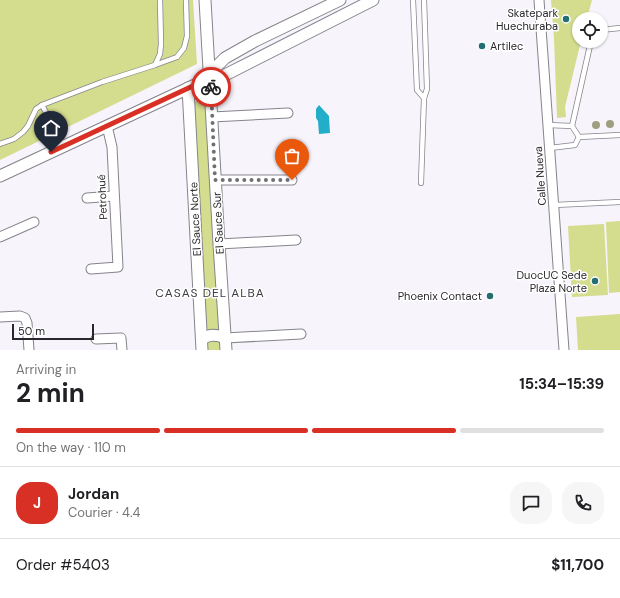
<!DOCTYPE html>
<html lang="en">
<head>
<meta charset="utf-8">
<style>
	body { margin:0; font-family:"DM Sans",sans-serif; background:#f6f6f6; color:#202124; height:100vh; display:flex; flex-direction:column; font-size:15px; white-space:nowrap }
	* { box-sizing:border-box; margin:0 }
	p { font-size:13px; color:#757577 }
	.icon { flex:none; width:22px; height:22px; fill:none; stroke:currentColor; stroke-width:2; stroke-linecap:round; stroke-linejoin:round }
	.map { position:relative; height:350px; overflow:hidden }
	.drawer { display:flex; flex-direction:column; background:#fff; flex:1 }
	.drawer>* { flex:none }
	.fabs { position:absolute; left:572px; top:12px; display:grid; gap:8px }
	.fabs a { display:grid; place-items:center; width:36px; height:36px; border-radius:50%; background:#fff; box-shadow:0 1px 3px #0004; font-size:20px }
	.scale { position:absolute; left:12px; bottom:10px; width:82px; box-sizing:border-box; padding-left:4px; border:2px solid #29282b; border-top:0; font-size:11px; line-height:14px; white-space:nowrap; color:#29282b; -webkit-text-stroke:3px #fff; paint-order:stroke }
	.pin { position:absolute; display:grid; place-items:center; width:34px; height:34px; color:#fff; margin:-41px -17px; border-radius:50% 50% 50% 0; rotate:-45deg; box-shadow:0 0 4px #0007 }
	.pin .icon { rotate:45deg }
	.courier { position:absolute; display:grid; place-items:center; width:40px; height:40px; margin:-20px; border:3px solid #d93025; border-radius:50%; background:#fff; color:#222; box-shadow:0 1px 5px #0007 }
	.headline em { font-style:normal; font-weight:700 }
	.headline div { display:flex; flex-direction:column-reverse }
	.headline { display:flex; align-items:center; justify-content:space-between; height:68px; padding:0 16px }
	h1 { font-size:26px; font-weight:700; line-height:30px }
	.bar { display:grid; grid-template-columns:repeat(4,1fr); gap:6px 4px; align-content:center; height:48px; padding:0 16px }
	.bar i { height:5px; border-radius:3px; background:#e0e0e0 }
	.bar .current { background:#d93025 }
	.bar p { grid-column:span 4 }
	.line { display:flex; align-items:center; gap:10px; padding:0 16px; border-top:1px solid #e0e0e0 }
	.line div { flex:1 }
	.round { display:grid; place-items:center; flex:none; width:42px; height:42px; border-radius:16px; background:#f6f6f6 }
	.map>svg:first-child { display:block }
	.green { fill:#d4dc8e }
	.water { fill:#22adc9 }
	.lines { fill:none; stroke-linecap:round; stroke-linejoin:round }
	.service-casing { stroke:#86848b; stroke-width:6 }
	.minor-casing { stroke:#86848b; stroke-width:11 }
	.tertiary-casing { stroke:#86848b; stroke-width:13 }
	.service { stroke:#fff; stroke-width:4.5 }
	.minor { stroke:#fff; stroke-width:9 }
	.tertiary { stroke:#fff; stroke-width:11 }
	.tree { fill:#9e9f7f }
	.done { stroke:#716f74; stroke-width:4; stroke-dasharray:0 7.2 }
	.route { stroke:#d93025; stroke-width:5 }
	.poi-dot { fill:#236e73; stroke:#fff; stroke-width:1.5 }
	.labels { text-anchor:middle; stroke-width:3; stroke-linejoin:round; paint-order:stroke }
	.poi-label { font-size:11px; fill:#29282b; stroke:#fff; text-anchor:end }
	.street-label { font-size:11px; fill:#29282b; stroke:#fff }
	.neighbourhood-label { font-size:12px; letter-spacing:1px; fill:#3d3b41; stroke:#fff }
</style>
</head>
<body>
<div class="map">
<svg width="620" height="350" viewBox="0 0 620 350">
	<rect width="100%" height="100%" fill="#f7f4fc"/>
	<!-- green -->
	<g class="green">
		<path d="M 0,0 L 193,0 L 197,64 L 0,160 Z"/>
		<path d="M 551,0 L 592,0 L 587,19 L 579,19 L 579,41 L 581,41 L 565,107 L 566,117 L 557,118 L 554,39 Z"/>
		<path d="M 213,93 L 224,350 L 203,350 L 192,103 Z"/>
		<path d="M 620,221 L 620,292 L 609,293 L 606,222 Z"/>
		<path d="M 604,224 L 608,295 L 572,297 L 568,226 Z"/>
		<path d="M 620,314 L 620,350 L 578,350 L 576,317 Z"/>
	</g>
	<!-- water -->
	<path class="water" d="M 319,105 L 329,116 L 330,133 L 319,134 L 318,121 L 316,118 L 316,109 Z"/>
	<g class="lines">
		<!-- service casing -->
		<g class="service-casing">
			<g id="service">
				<path d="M 413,0 L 417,90 L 424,98"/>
				<path d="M 601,30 L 620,28"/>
				<path d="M 155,65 L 160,54 L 161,44 L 160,0"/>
				<path d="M 42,105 L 64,146"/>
				<path d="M 548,125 L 572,126"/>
				<path d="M 579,137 L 572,126 L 591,41"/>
				<path d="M 579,137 L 620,135"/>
				<path d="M 0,144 L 14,139 L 23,132 L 28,126 L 36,109 L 42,105 L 102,82 L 155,65 L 177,57 L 184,48 L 187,36 L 186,0"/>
				<path d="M 550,148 L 575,145 L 579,137"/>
				<path d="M 421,183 L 424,98 L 427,89 L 424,0"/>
				<path d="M 554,205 L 620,202"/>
			</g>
		</g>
		<!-- minor casing -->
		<g class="minor-casing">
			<g id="minor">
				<path d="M 539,0 L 564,350"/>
				<path d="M 212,117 L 288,113"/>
				<path d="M 215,180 L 292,180"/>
				<path d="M 87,198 L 114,196"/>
				<path d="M 0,237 L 34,222"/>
				<path d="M 219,244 L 296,240"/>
				<path d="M 91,269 L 118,267 L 112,147 L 107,126"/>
				<path d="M 0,317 L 20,316 L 25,318 L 27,323 L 29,350"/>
				<path d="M 225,338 L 301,334"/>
				<path d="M 96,339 L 121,338 L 122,350"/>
			</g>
		</g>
		<!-- tertiary casing -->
		<g class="tertiary-casing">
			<g id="tertiary">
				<path d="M 205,0 L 219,244 L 226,350"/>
				<path d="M 210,78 L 217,66 L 225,58 L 255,41 L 340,0"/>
				<path d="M 188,88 L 202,350"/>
				<path d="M 0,176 L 210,78 L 217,78 L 227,74 L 373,0"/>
				<path d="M 202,339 C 209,334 216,334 225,338"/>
			</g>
		</g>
		<!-- service -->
		<use href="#service" class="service"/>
		<!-- minor -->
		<use href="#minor" class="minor"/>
		<!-- tertiary -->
		<use href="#tertiary" class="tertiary"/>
	</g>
	<!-- trees -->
	<g class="tree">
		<circle cx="610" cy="124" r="4"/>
		<circle cx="596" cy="125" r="4"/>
	</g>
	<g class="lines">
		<!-- done -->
		<path class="done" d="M 211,87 L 215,180 L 292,180"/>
		<!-- route -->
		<path class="route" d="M 51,152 L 210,78 L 211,87"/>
	</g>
	<!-- markers -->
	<g class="poi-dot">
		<circle cx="566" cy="19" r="4"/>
		<circle cx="482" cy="46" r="4"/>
		<circle cx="595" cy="281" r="4"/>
		<circle cx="490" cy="296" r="4"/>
	</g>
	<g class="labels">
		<!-- poi labels -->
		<g class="poi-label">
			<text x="558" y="17">Skatepark<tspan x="558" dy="13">Huechuraba</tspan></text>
			<text x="490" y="50" text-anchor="start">Artilec</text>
			<text x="587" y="279">DuocUC Sede<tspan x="587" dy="13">Plaza Norte</tspan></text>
			<text x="482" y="300">Phoenix Contact</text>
		</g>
		<!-- street labels -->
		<g class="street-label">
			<text transform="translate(540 176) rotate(-94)" y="4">Calle Nueva</text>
			<text transform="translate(102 197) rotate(-93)" y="4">Petrohué</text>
			<text transform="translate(195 219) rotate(-93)" y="4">El Sauce Norte</text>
			<text transform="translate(218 223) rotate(-93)" y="4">El Sauce Sur</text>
		</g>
		<!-- neighbourhood labels -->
		<g class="neighbourhood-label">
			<text x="210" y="297">CASAS DEL ALBA</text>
		</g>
	</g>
</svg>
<div class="fabs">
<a><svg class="icon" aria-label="locate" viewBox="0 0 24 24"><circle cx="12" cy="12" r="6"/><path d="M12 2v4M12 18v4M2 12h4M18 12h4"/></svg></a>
</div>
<div class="scale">50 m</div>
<div class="pin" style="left:292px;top:180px;background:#ea580c"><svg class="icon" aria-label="bag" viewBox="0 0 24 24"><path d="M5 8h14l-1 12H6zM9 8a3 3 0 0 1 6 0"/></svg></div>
<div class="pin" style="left:51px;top:152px;background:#1f2937"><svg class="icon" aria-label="home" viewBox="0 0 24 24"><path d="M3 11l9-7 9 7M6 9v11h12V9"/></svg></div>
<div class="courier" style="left:211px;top:87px"><svg class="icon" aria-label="bike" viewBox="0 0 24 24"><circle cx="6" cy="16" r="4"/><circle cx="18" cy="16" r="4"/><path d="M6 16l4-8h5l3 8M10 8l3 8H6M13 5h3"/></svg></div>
</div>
<section class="drawer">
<div class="headline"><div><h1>2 min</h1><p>Arriving in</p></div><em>15:34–15:39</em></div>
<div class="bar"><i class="current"></i><i class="current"></i><i class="current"></i><i></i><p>On the way · 110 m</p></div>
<div class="line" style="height:72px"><b class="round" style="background:#d93025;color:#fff">J</b><div><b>Jordan</b><p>Courier · 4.4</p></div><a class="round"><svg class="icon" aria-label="chat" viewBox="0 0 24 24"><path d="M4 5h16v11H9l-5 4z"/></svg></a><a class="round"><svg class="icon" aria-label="phone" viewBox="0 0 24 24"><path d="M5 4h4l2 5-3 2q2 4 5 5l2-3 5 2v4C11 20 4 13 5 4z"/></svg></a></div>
<div class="line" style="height:52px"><div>Order #5403</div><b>$11,700</b></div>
</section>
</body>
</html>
